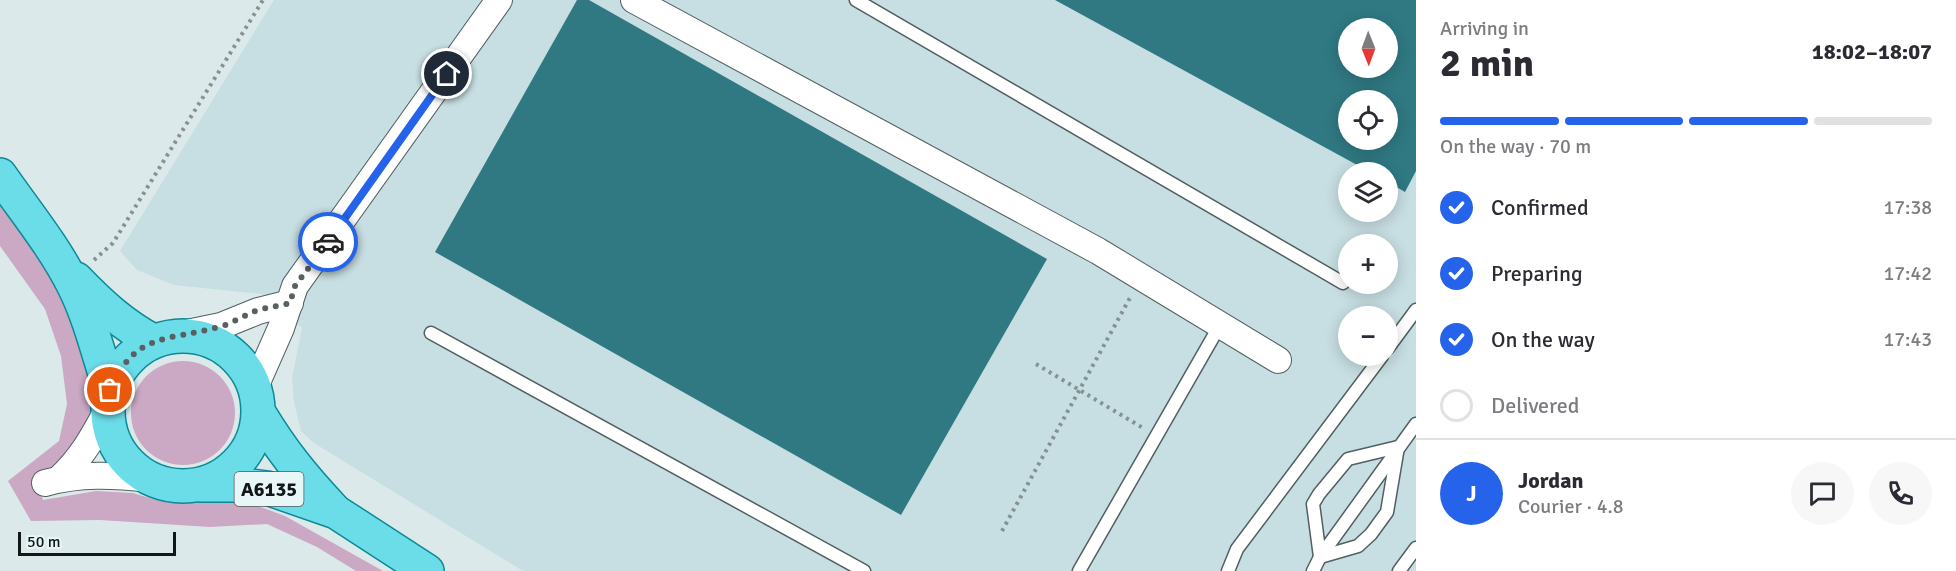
<!DOCTYPE html>
<html lang="en">
<head>
<meta charset="utf-8">
<style>
	body { margin:0; font-family:Signika,sans-serif; background:#f7f7f7; color:#2b2b33; height:100vh; display:flex; flex-direction:column; font-size:22px; white-space:nowrap }
	* { box-sizing:border-box; margin:0 }
	p { font-size:20px; color:#7c7c81 }
	.icon { flex:none; width:33px; height:33px; fill:none; stroke:currentColor; stroke-width:2; stroke-linecap:round; stroke-linejoin:round }
	.map { position:relative; flex:1; overflow:hidden }
	.details { display:flex; flex-direction:column; background:#fff; width:540px }
	.details>* { flex:none }
	.needle { width:39px; rotate:179deg }
	.controls { position:absolute; left:1338px; top:18px; display:grid; gap:12px }
	.controls a { display:grid; place-items:center; width:60px; height:60px; border-radius:50%; background:#fff; box-shadow:0 3px 15px #0003; font-size:30px }
	.scale { position:absolute; left:18px; bottom:15px; width:158px; box-sizing:border-box; padding-left:6px; border:3px solid #121718; border-top:0; font-size:16px; line-height:21px; white-space:nowrap; color:#121718; -webkit-text-stroke:4px #e8f6f8; paint-order:stroke }
	.pin { position:absolute; display:grid; place-items:center; width:51px; height:51px; color:#fff; margin:-26px; border:3px solid #fff; border-radius:50%; box-shadow:0 2px 6px #0007 }
	.courier { position:absolute; display:grid; place-items:center; width:60px; height:60px; margin:-30px; border:4px solid #2563eb; border-radius:50%; background:#fff; color:#222; box-shadow:0 2px 8px #0007 }
	.head em { font-style:normal; font-weight:700 }
	.head div { display:flex; flex-direction:column-reverse }
	.head { display:flex; align-items:center; justify-content:space-between; height:102px; padding:0 24px }
	h1 { font-size:39px; font-weight:700; line-height:45px }
	.bar { display:grid; grid-template-columns:repeat(4,1fr); gap:9px 6px; align-content:center; height:72px; padding:0 24px }
	.bar i { height:8px; border-radius:4px; background:#e1e1e2 }
	.bar .selected { background:#2563eb }
	.bar p { grid-column:span 4 }
	.line { display:flex; align-items:center; gap:15px; padding:0 24px; border-top:2px solid #e1e1e2 }
	.line div { flex:1 }
	.round { display:grid; place-items:center; flex:none; width:63px; height:63px; border-radius:32px; background:#f7f7f7 }
	ol { padding:0 24px; list-style:none }
	li { display:flex; align-items:center; gap:18px; height:66px }
	li p { margin-inline-start:auto }
	li .icon { padding:6px; border-radius:50%; background:#2563eb; color:#fff; stroke-width:4 }
	li:last-child { color:#7c7c81 }
	li i { width:33px; height:33px; border:3px solid #e1e1e2; border-radius:50% }
	main { display:flex; flex:1; min-height:0 }
	.map>svg:first-child { display:block }
	.built { fill:#c7dee2; fill-rule:evenodd }
	.green { fill:#cba8c3 }
	.building { fill:#307983; fill-rule:evenodd }
	.lines { fill:none; stroke-linecap:round; stroke-linejoin:round }
	.lane-casing { stroke:#535f61; stroke-width:15 }
	.street-casing { stroke:#535f61; stroke-width:28 }
	.primary-casing { stroke:#0c8995; stroke-width:36 }
	.path { stroke:#869192; stroke-width:4; stroke-dasharray:3 4.5; stroke-linecap:butt }
	.lane { stroke:#fff; stroke-width:12 }
	.street { stroke:#fff; stroke-width:26 }
	.primary { stroke:#6bdde8; stroke-width:33 }
	.done { stroke:#586062; stroke-width:6; stroke-dasharray:0 10.8 }
	.route { stroke:#2563eb; stroke-width:8 }
	.labels { text-anchor:middle; stroke-width:4.5; stroke-linejoin:round; paint-order:stroke }
	.shield { fill:#e8f6f8; stroke:#525a5b; stroke-width:1.5 }
	.shield-label { font-size:20px; font-weight:bold; fill:#121718 }
</style>
</head>
<body>
<main>
<div class="map">
<svg width="1416" height="571" viewBox="0 0 1416 571">
	<rect width="100%" height="100%" fill="#dbe9eb"/>
	<!-- built -->
	<path class="built" d="M 274,0 L 1416,0 L 1416,571 L 523,571 L 314,443 L 301,431 L 294,402 L 292,378 L 302,328 L 262,294 L 174,285 L 137,270 L 120,251 ZM 1348,28 L 1388,28 L 1388,68 L 1348,68 ZM 1348,100 L 1388,100 L 1388,140 L 1348,140 ZM 1348,172 L 1388,172 L 1388,212 L 1348,212 ZM 1348,244 L 1388,244 L 1388,284 L 1348,284 ZM 1348,316 L 1388,316 L 1388,356 L 1348,356 Z"/>
	<!-- green -->
	<g class="green">
		<path d="M 0,193 L 65,281 L 92,378 L 93,401 L 88,421 L 72,450 L 55,466 L 33,475 L 43,500 L 96,491 L 133,493 L 156,500 L 190,501 L 213,498 L 258,498 L 258,506 L 285,516 L 383,571 L 356,571 L 317,547 L 267,524 L 210,527 L 100,520 L 31,521 L 8,481 L 59,441 L 67,404 L 61,356 L 45,309 L 0,246 Z"/>
		<circle cx="183" cy="413" r="52"/>
	</g>
	<!-- building -->
	<g class="building">
		<path d="M 577,0 L 589,0 L 1047,259 L 901,515 L 435,252 Z"/>
		<path d="M 1055,0 L 1416,0 L 1416,171 L 1405,192 L 1388,182 L 1388,172 L 1370,172 ZM 1348,28 L 1388,28 L 1388,68 L 1348,68 ZM 1348,100 L 1388,100 L 1388,140 L 1348,140 Z"/>
	</g>
	<g class="lines">
		<!-- lane casing -->
		<g class="lane-casing">
			<g id="lane">
				<path d="M 856,0 L 1343,283"/>
				<path d="M 431,333 L 864,571"/>
				<path d="M 1388,348 L 1416,310"/>
				<path d="M 1398,447 L 1387,512 L 1371,534 L 1358,546 L 1320,557 L 1313,504 L 1319,494 L 1348,459 Z"/>
				<path d="M 1079,571 L 1220,325"/>
				<path d="M 1228,571 L 1237,549 L 1382,356"/>
				<path d="M 1313,571 L 1320,557 L 1416,424"/>
				<path d="M 1399,571 L 1416,548"/>
			</g>
		</g>
		<!-- street casing -->
		<g class="street-casing">
			<g id="street">
				<path d="M 634,0 L 1098,251 L 1278,360"/>
				<path d="M 177,335 L 221,326 L 258,311 L 290,303"/>
				<path d="M 255,387 L 281,328 L 295,286 L 499,0"/>
				<path d="M 59,479 C 81,459 93,437 107,411"/>
				<path d="M 45,483 C 80,473 114,475 150,479"/>
			</g>
		</g>
		<!-- primary casing -->
		<g class="primary-casing">
			<g id="primary">
				<path d="M 0,175 C 25,211 54,246 74,286 C 90,318 99,356 110,390"/>
				<path d="M 76,279 C 100,304 123,325 153,341"/>
				<circle cx="183" cy="411" r="75"/>
				<path d="M 259,413 C 282,451 302,476 333,509"/>
				<path d="M 201,485 L 242,485 L 267,488 L 336,512 L 427,571"/>
			</g>
		</g>
		<!-- path -->
		<g class="path">
			<path d="M 94,260 L 113,243 L 263,0"/>
			<path d="M 1036,364 L 1143,428"/>
			<path d="M 1002,531 L 1131,296"/>
		</g>
		<!-- lane -->
		<use href="#lane" class="lane"/>
		<!-- street -->
		<use href="#street" class="street"/>
		<!-- primary -->
		<use href="#primary" class="primary"/>
	</g>
	<g class="lines">
		<!-- done -->
		<path class="done" d="M 110,390 C 135,332 167,341 219,327 C 233,323 245,315 258,310 C 269,307 280,306 290,303 L 295,286 L 328,242"/>
		<!-- route -->
		<path class="route" d="M 328,242 L 447,74"/>
	</g>
	<g class="labels">
		<!-- shield labels -->
		<rect class="shield" x="234.5" y="472" width="69" height="34" rx="4.5"/>
		<g class="shield-label">
			<text x="269" y="496">A6135</text>
		</g>
	</g>
</svg>
<div class="controls">
<a><svg class="needle" viewBox="-14 -14 28 28"><path d="M0-13l5 13h-10z" fill="#e53935"/><path d="M0 13l5-13h-10z" fill="#7c7c81"/></svg></a>
<a><svg class="icon" aria-label="locate" viewBox="0 0 24 24"><circle cx="12" cy="12" r="6"/><path d="M12 2v4M12 18v4M2 12h4M18 12h4"/></svg></a>
<a><svg class="icon" aria-label="layers" viewBox="0 0 24 24"><path d="M12 4l9 5-9 5-9-5zM3 14l9 5 9-5"/></svg></a>
<a>+</a>
<a>−</a>
</div>
<div class="scale">50 m</div>
<div class="pin" style="left:110px;top:390px;background:#ea580c"><svg class="icon" aria-label="bag" viewBox="0 0 24 24"><path d="M5 8h14l-1 12H6zM9 8a3 3 0 0 1 6 0"/></svg></div>
<div class="pin" style="left:447px;top:74px;background:#1f2937"><svg class="icon" aria-label="home" viewBox="0 0 24 24"><path d="M3 11l9-7 9 7M6 9v11h12V9"/></svg></div>
<div class="courier" style="left:328px;top:242px"><svg class="icon" aria-label="car" viewBox="0 0 24 24"><path d="M5 17H2v-5l4-1 3-4h7l3 4 3 1v5h-3M9 17h6M6 11h13"/><circle cx="7" cy="17" r="2"/><circle cx="17" cy="17" r="2"/></svg></div>
</div>
<section class="details">
<div class="head"><div><h1>2 min</h1><p>Arriving in</p></div><em>18:02–18:07</em></div>
<div class="bar"><i class="selected"></i><i class="selected"></i><i class="selected"></i><i></i><p>On the way · 70 m</p></div>
<ol>
<li><svg class="icon" aria-label="check" viewBox="0 0 24 24"><path d="M5 12l5 5 9-10"/></svg>Confirmed<p>17:38</p></li>
<li><svg class="icon" aria-label="check" viewBox="0 0 24 24"><path d="M5 12l5 5 9-10"/></svg>Preparing<p>17:42</p></li>
<li><svg class="icon" aria-label="check" viewBox="0 0 24 24"><path d="M5 12l5 5 9-10"/></svg>On the way<p>17:43</p></li>
<li><i></i>Delivered</li>
</ol>
<div class="line" style="height:108px"><b class="round" style="background:#2563eb;color:#fff">J</b><div><b>Jordan</b><p>Courier · 4.8</p></div><a class="round"><svg class="icon" aria-label="chat" viewBox="0 0 24 24"><path d="M4 5h16v11H9l-5 4z"/></svg></a><a class="round"><svg class="icon" aria-label="phone" viewBox="0 0 24 24"><path d="M5 4h4l2 5-3 2q2 4 5 5l2-3 5 2v4C11 20 4 13 5 4z"/></svg></a></div>
</section>
</main>
</body>
</html>
